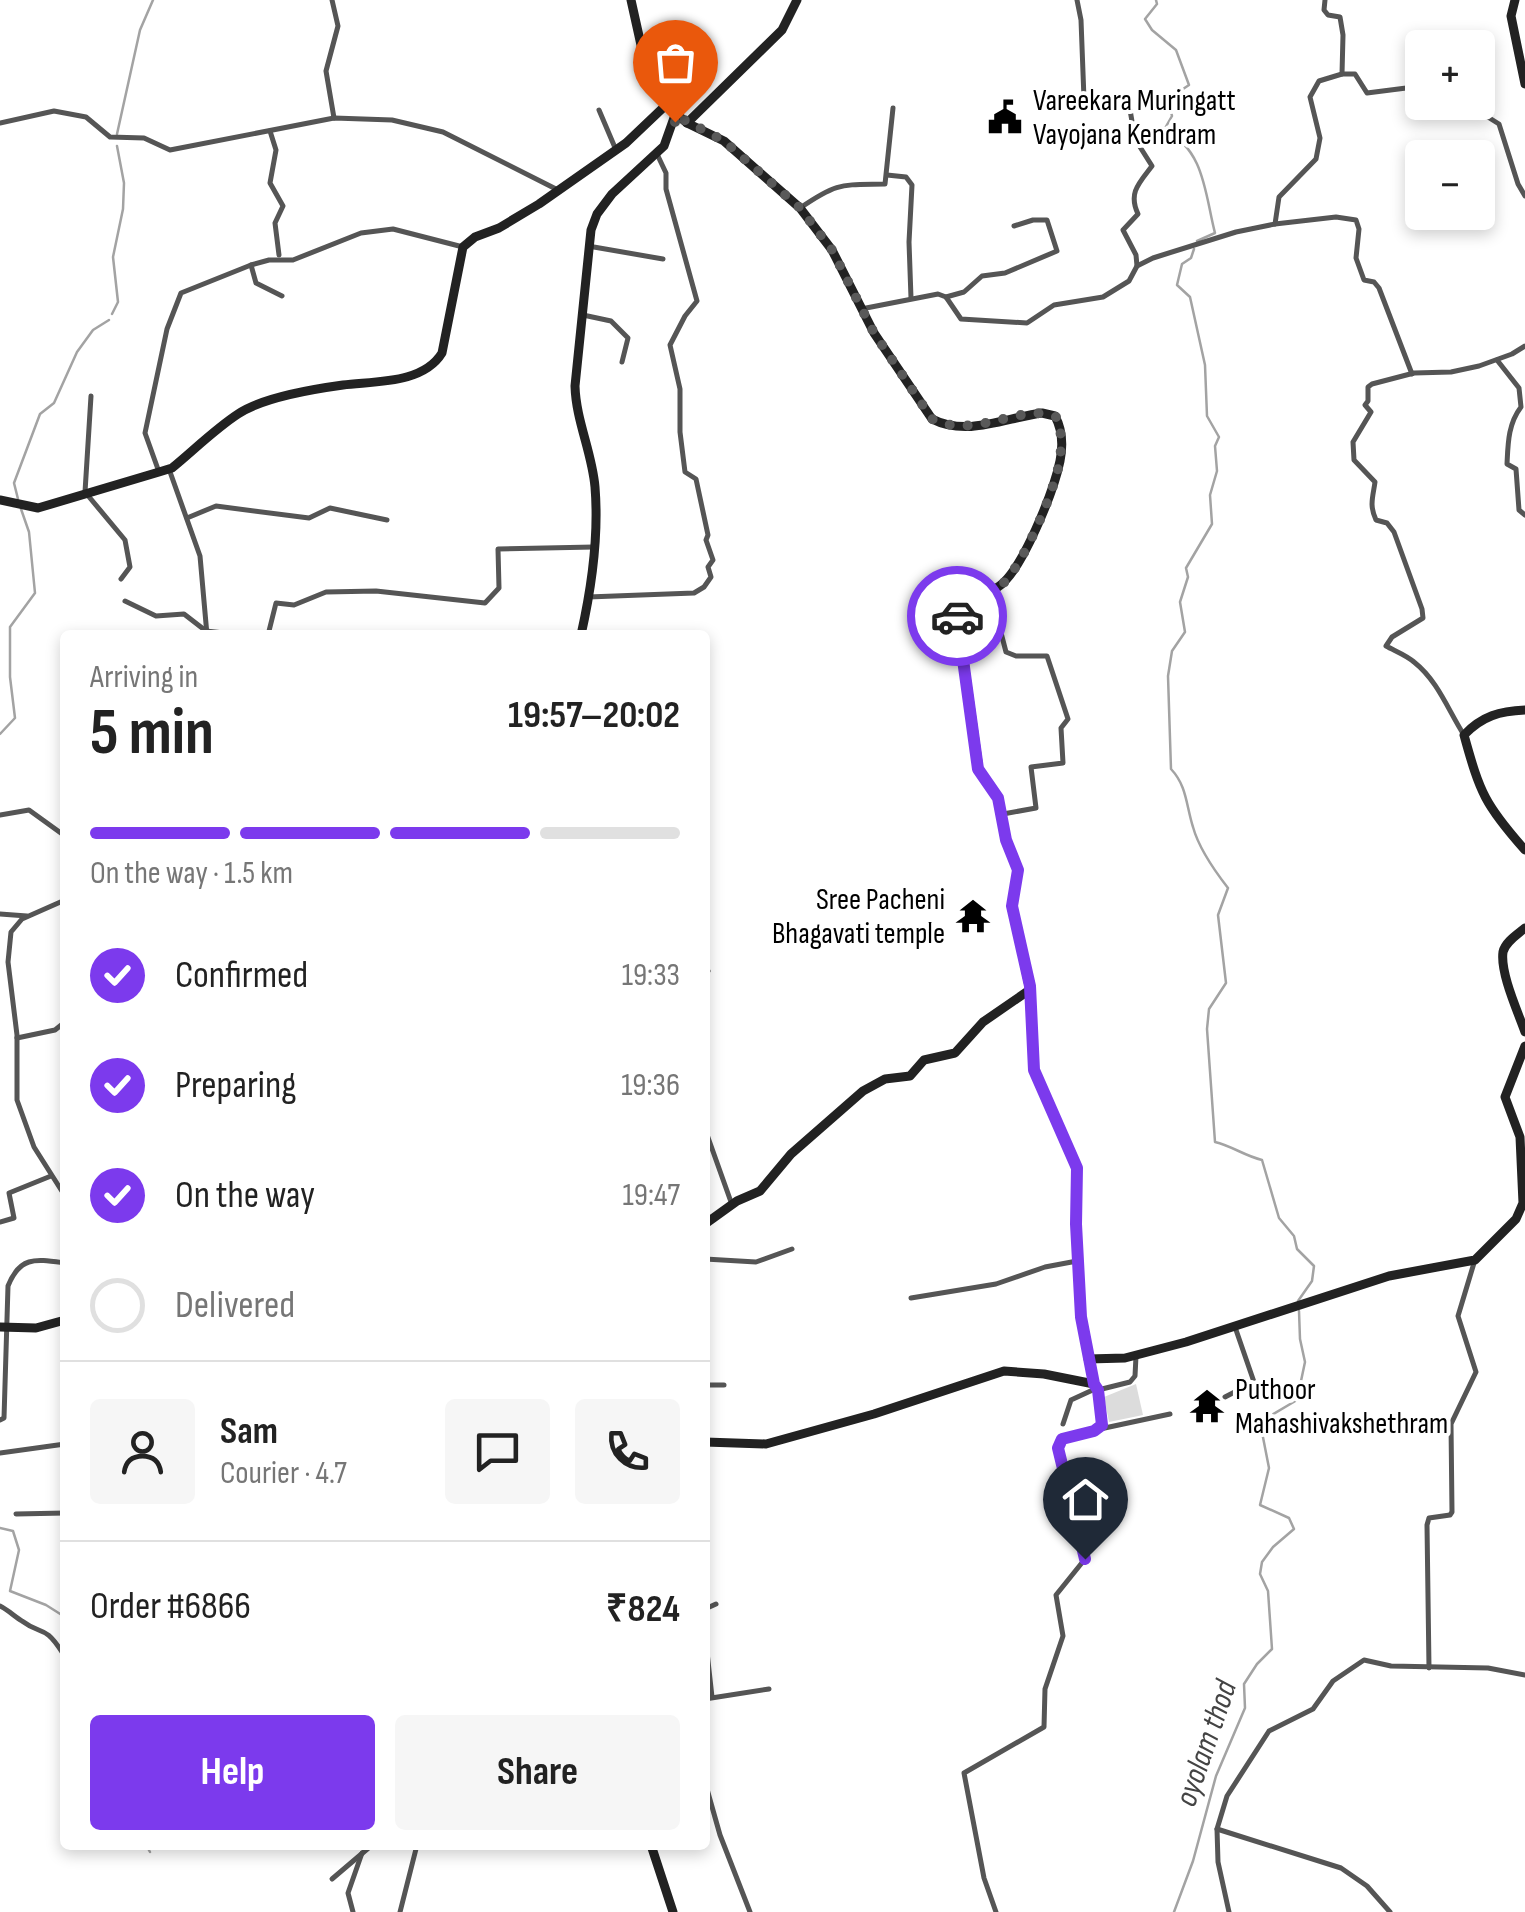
<!DOCTYPE html>
<html lang="en">
<head>
<meta charset="utf-8">
<style>
	body { margin:0; font-family:"Sofia Sans Condensed",sans-serif; background:#f6f6f6; color:#222; height:100vh; display:flex; flex-direction:column; font-size:38px; white-space:nowrap }
	* { box-sizing:border-box; margin:0 }
	p { font-size:32px; color:#767676 }
	.icon { flex:none; width:55px; height:55px; fill:none; stroke:currentColor; stroke-width:2; stroke-linecap:round; stroke-linejoin:round }
	.map { position:relative; flex:1; overflow:hidden }
	.sheet { position:absolute; left:60px; top:630px; width:650px; height:1220px; display:flex; flex-direction:column; background:#fff; border-radius:10px; box-shadow:0 5px 15px #0003 }
	.sheet>* { flex:none }
	.tools { position:absolute; left:1405px; top:30px; display:grid; gap:20px }
	.tools a { display:grid; place-items:center; width:90px; height:90px; border-radius:10px; background:#fff; box-shadow:0 5px 15px #0003; font-size:50px }
	.pin { position:absolute; display:grid; place-items:center; width:85px; height:85px; color:#fff; margin:-102px -42px; border-radius:50% 50% 50% 0; rotate:-45deg; box-shadow:0 0 10px #0007 }
	.pin .icon { rotate:45deg }
	.courier { position:absolute; display:grid; place-items:center; width:100px; height:100px; margin:-50px; border:8px solid #7c3aed; border-radius:50%; background:#fff; color:#222; box-shadow:0 2px 12px #0007 }
	.overview em { font-style:normal; font-weight:700 }
	.overview div { display:flex; flex-direction:column-reverse }
	.overview { display:flex; align-items:center; justify-content:space-between; height:170px; padding:0 30px }
	h1 { font-size:65px; font-weight:700; line-height:75px }
	.bar { display:grid; grid-template-columns:repeat(4,1fr); gap:15px 10px; align-content:center; height:120px; padding:0 30px }
	.bar i { height:12px; border-radius:8px; background:#e0e0e0 }
	.bar .selected { background:#7c3aed }
	.bar p { grid-column:span 4 }
	.line { display:flex; align-items:center; gap:25px; padding:0 30px; border-top:2px solid #e0e0e0 }
	.line div { flex:1 }
	.round { display:grid; place-items:center; flex:none; width:105px; height:105px; border-radius:10px; background:#f6f6f6 }
	ol { padding:0 30px; list-style:none }
	li { display:flex; align-items:center; gap:30px; height:110px }
	li p { margin-inline-start:auto }
	li .icon { padding:10px; border-radius:50%; background:#7c3aed; color:#fff; stroke-width:4 }
	li:last-child { color:#767676 }
	li i { width:55px; height:55px; border:5px solid #e0e0e0; border-radius:50% }
	.action { display:flex; gap:20px; margin-top:auto; padding:20px 30px }
	.action a { flex:1; height:115px; border-radius:10px; background:#7c3aed; color:#fff; font-size:40px; font-weight:700; line-height:115px; text-align:center }
	.action a+a { background:#f6f6f6; color:#222 }
	.map>svg:first-child { display:block }
	.green { fill:#dcdcdc }
	.lines { fill:none; stroke-linecap:round; stroke-linejoin:round }
	.stream { stroke:#a3a3a3; stroke-width:2.5 }
	.street { stroke:#555; stroke-width:5 }
	.secondary { stroke:#222; stroke-width:9 }
	.done { stroke:#595959; stroke-width:10; stroke-dasharray:0 18 }
	.route { stroke:#7c3aed; stroke-width:12 }
	.labels { text-anchor:middle; stroke-width:8; stroke-linejoin:round; paint-order:stroke }
	.poi-label { font-size:30px; fill:#000; stroke:#fff; text-anchor:start }
	.water-label { font-size:32px; font-style:italic; fill:#444; stroke:#fff }
</style>
</head>
<body>
<div class="map">
<svg width="1525" height="1912" viewBox="0 0 1525 1912">
	<rect width="100%" height="100%" fill="#fff"/>
	<!-- green -->
	<path class="green" d="M 1136,1384 L 1143,1415 L 1109,1422 L 1104,1397 Z"/>
	<g class="lines">
		<!-- stream -->
		<g class="stream">
			<path d="M 1156,0 L 1157,4 L 1145,19 L 1152,30 L 1176,50 L 1189,85 L 1168,99 L 1172,116 L 1164,130 C 1205,149 1205,195 1215,233 L 1197,241"/>
			<path d="M 117,134 L 140,30 L 153,0"/>
			<path d="M 1194,249 L 1191,258 L 1182,264 L 1177,285 L 1190,297 L 1205,365 L 1207,416 L 1219,437 L 1215,446 L 1217,471 L 1210,495 L 1212,524 L 1186,568 L 1188,577 L 1180,602 L 1185,632 L 1172,651 L 1168,676 L 1171,769 C 1187,786 1186,805 1193,827 C 1199,849 1214,870 1228,888 L 1218,915 L 1226,983 L 1209,1009 L 1207,1029 L 1215,1142 C 1232,1146 1245,1156 1262,1160 L 1279,1218 L 1294,1236 L 1297,1249 L 1314,1266 L 1312,1281 L 1298,1301"/>
			<path d="M 112,314 L 118,302 L 113,257 L 123,209 L 124,183 L 117,146"/>
			<path d="M 18,499 L 14,483 L 40,414 L 54,403 L 77,352 L 93,330 L 109,320"/>
			<path d="M 0,734 L 15,718 L 10,677 L 10,627 L 35,593 L 29,532 L 21,509"/>
			<path d="M 0,1528 L 13,1531 L 19,1550 L 10,1591 L 46,1605 L 65,1617"/>
			<path d="M 146,1845 L 150,1852"/>
			<path d="M 1174,1912 L 1193,1861 L 1216,1776 L 1245,1708 L 1244,1684 L 1257,1664 L 1272,1649 L 1268,1591 L 1260,1574 L 1262,1562 L 1273,1547 L 1294,1529 L 1289,1518 L 1260,1505 L 1269,1468 L 1260,1422 L 1297,1400 L 1305,1362 L 1300,1339 L 1299,1311"/>
		</g>
		<!-- street -->
		<g class="street">
			<path d="M 332,0 L 338,26 L 326,71 L 334,118"/>
			<path d="M 1077,0 L 1081,20 L 1084,99 L 1128,98 L 1135,139 L 1152,166 C 1139,183 1128,193 1138,214 L 1123,230 L 1136,255 L 1137,266"/>
			<path d="M 1325,0 L 1324,10 L 1328,15 L 1340,17 L 1343,35 L 1342,74 L 1355,74 L 1367,93 L 1422,86"/>
			<path d="M 1464,102 L 1499,124 L 1518,184 L 1525,196"/>
			<path d="M 599,110 L 616,150"/>
			<path d="M 0,123 L 54,111 L 86,117 L 110,137 L 144,138 L 170,150 L 334,118 L 392,120 L 443,132 L 556,189"/>
			<path d="M 270,131 L 276,150 L 270,183 L 283,206 L 275,223 L 279,255"/>
			<path d="M 887,175 L 906,177 L 912,185 L 909,242 L 911,298"/>
			<path d="M 800,208 C 838,182 841,185 885,184 L 893,108"/>
			<path d="M 1275,224 L 1336,217 L 1356,220 L 1359,229 L 1356,258 L 1364,280 L 1374,282 L 1379,288 L 1412,374"/>
			<path d="M 588,246 L 663,259"/>
			<path d="M 282,296 L 256,283 L 251,265 L 269,260 L 293,260 L 361,233 L 393,229 L 463,247"/>
			<path d="M 946,297 L 964,292 L 982,276 L 1005,273 L 1057,251 L 1047,220 L 1033,220 L 1014,226"/>
			<path d="M 861,309 L 938,294 L 946,297 L 961,319 L 1027,323 L 1054,305 L 1103,297 L 1129,281 L 1137,266 L 1153,258 L 1236,232 L 1275,224 L 1279,197 L 1316,159 L 1320,138 L 1310,97 L 1319,81 L 1342,74"/>
			<path d="M 583,315 L 611,321 L 628,338 L 622,362"/>
			<path d="M 1497,360 L 1519,388 L 1521,407 C 1508,424 1508,444 1507,464 L 1516,469 L 1519,510 L 1525,515"/>
			<path d="M 91,396 L 85,492 L 125,540 L 130,567 L 121,579"/>
			<path d="M 169,469 L 200,556 L 207,635"/>
			<path d="M 159,472 L 145,433 L 167,329 L 181,293 L 251,265"/>
			<path d="M 187,518 L 216,506 L 309,518 L 330,508 L 387,520"/>
			<path d="M 588,597 L 694,593 L 704,587 L 711,577 L 708,567 L 713,560 L 706,540 L 708,535 L 696,479 L 685,472 L 680,432 L 680,389 L 670,345 L 685,316 L 697,301 L 666,189 L 666,173 L 657,154"/>
			<path d="M 969,598 L 984,626 L 1000,629 L 1006,652 L 1016,656 L 1047,656 L 1068,719 L 1061,728 L 1063,763 L 1031,767 L 1036,808 L 1003,814"/>
			<path d="M 125,601 L 156,616 L 184,614 L 206,631 L 242,635"/>
			<path d="M 268,635 L 276,603 L 294,605 L 326,592 L 376,591 L 485,603 L 499,588 L 498,549 L 594,547"/>
			<path d="M 1464,735 C 1448,710 1438,681 1414,662 C 1406,655 1395,651 1386,646 L 1392,637 L 1423,618 L 1422,609 L 1394,532 L 1387,523 L 1376,520 C 1369,505 1373,497 1375,482 L 1354,460 L 1353,442 L 1371,412 L 1365,405 L 1368,401 L 1368,387 L 1372,384 L 1414,373 L 1451,372 L 1479,366 L 1512,354 L 1525,346"/>
			<path d="M 0,815 L 29,810 L 65,836"/>
			<path d="M 65,900 L 22,919 L 11,932 L 8,962 L 17,1035 L 17,1100 L 34,1147 L 65,1196"/>
			<path d="M 0,914 L 27,916"/>
			<path d="M 705,973 L 708,971"/>
			<path d="M 17,1038 L 55,1030 L 65,1022"/>
			<path d="M 705,1129 L 731,1202"/>
			<path d="M 0,1222 L 14,1218 L 9,1193 L 51,1176"/>
			<path d="M 705,1259 L 756,1262 L 792,1249"/>
			<path d="M 911,1298 L 996,1284 L 1045,1267 L 1077,1261"/>
			<path d="M 705,1385 L 724,1385"/>
			<path d="M 1098,1390 L 1130,1382 L 1135,1376 L 1136,1356"/>
			<path d="M 1225,1397 L 1254,1382 L 1235,1327"/>
			<path d="M 0,1420 L 4,1418 L 8,1286 C 20,1256 35,1259 65,1263"/>
			<path d="M 1063,1424 L 1071,1400 L 1097,1388"/>
			<path d="M 1100,1429 L 1170,1414"/>
			<path d="M 0,1453 L 65,1444"/>
			<path d="M 16,1514 L 65,1513"/>
			<path d="M 0,1606 C 8,1610 14,1616 22,1621 C 42,1636 44,1624 62,1652 L 65,1650"/>
			<path d="M 705,1609 L 716,1604"/>
			<path d="M 705,1634 L 712,1697"/>
			<path d="M 1429,1668 L 1427,1525 L 1429,1518 L 1450,1515 L 1452,1512 L 1451,1424 L 1476,1372 L 1458,1316 L 1474,1263"/>
			<path d="M 705,1699 L 769,1689"/>
			<path d="M 705,1782 L 720,1835 L 750,1912"/>
			<path d="M 1217,1829 L 1341,1868 L 1367,1886 L 1390,1912"/>
			<path d="M 332,1879 L 372,1845"/>
			<path d="M 353,1912 L 348,1893 L 362,1853"/>
			<path d="M 400,1912 L 417,1845"/>
			<path d="M 996,1912 L 984,1878 L 964,1773 L 1044,1727 L 1045,1689 L 1063,1636 L 1056,1595 L 1085,1559 L 1059,1443 L 1062,1439 L 1094,1431 L 1102,1425 L 1098,1390 L 1094,1384"/>
			<path d="M 1229,1912 L 1218,1862 L 1217,1829 L 1227,1796 L 1269,1731 L 1313,1709 L 1333,1681 L 1364,1660 L 1391,1666 L 1488,1668 L 1525,1675"/>
		</g>
		<!-- secondary -->
		<g class="secondary">
			<path d="M 631,0 L 643,54 L 666,105 L 687,123 L 724,141 L 800,208 L 832,250 L 874,333 L 932,419 C 967,437 1005,418 1042,413 L 1055,416 C 1062,429 1063,446 1060,461 C 1054,490 1022,572 998,587 C 988,594 973,593 961,598 L 957,611 L 979,769 L 998,798 L 1006,840 L 1018,870 L 1012,906 L 1029,986 L 1034,1070 L 1077,1167 L 1076,1224 L 1081,1317 L 1094,1384 L 1044,1374 L 1004,1371 L 874,1414 L 766,1444 L 705,1442"/>
			<path d="M 1515,0 L 1511,16 L 1525,84"/>
			<path d="M 687,123 L 782,30 L 797,0"/>
			<path d="M 0,500 L 38,508 L 159,472 L 172,468 C 194,450 215,429 238,414 C 263,397 314,389 343,385 C 375,381 423,384 442,353 L 463,247 L 475,237 L 499,228 L 539,204 L 626,143 L 666,105"/>
			<path d="M 581,635 C 592,586 599,536 595,487 C 592,452 576,421 575,386 L 591,230 L 597,214 L 612,194 L 664,146 L 675,115"/>
			<path d="M 1525,710 C 1500,711 1482,716 1464,735 C 1480,793 1485,805 1525,850"/>
			<path d="M 1525,928 C 1518,934 1505,942 1503,952 C 1500,973 1518,1012 1525,1032"/>
			<path d="M 705,1224 L 737,1201 L 760,1191 L 791,1154 L 863,1091 L 885,1079 L 910,1076 L 924,1060 L 955,1053 L 983,1022 L 1028,991"/>
			<path d="M 0,1327 L 36,1328 L 65,1320"/>
			<path d="M 1088,1359 L 1125,1358 L 1186,1342 L 1389,1276 L 1475,1260 L 1516,1219 L 1523,1203 L 1520,1137 L 1505,1097 L 1525,1046"/>
			<path d="M 651,1845 L 673,1912"/>
		</g>
	</g>
	<g class="lines">
		<!-- done -->
		<path class="done" d="M 675,122 L 675,115 L 724,141 L 800,208 L 832,250 L 874,333 L 932,419 C 976,441 1025,400 1058,418 C 1061,431 1062,444 1060,458 C 1057,486 1022,570 999,587 C 988,594 973,593 961,598 L 957,616"/>
		<!-- route -->
		<path class="route" d="M 957,616 L 978,769 L 998,798 L 1006,840 L 1018,870 L 1012,906 L 1030,986 L 1034,1070 L 1077,1168 L 1076,1224 L 1081,1317 L 1094,1384 L 1098,1390 L 1102,1425 L 1094,1431 L 1062,1439 L 1058,1448 L 1085,1559"/>
	</g>
	<!-- icons -->
	<defs>
		<g id="civic-bare" transform="scale(2.7)"><path d="M-.6-6.5H3V-4.5H.6V-3L4-1V1h2V6H-6V1h2V-1L-.6-3ZM-1.2 2.5V6h2.4V2.5Z" fill="#000" stroke="#fff" stroke-width="2.5" paint-order="stroke"/></g>
		<g id="temple-bare" transform="scale(2.7)"><path d="M0-6L5-2H3V0L6.5 2.5H4V6H1.5V3h-3V6H-4V2.5H-6.5L-3 0V-2H-5Z" fill="#000" stroke="#fff" stroke-width="2.5" paint-order="stroke"/></g>
	</defs>
	<g fill-rule="evenodd">
		<use href="#civic-bare" x="1005" y="117"/>
		<use href="#temple-bare" x="973" y="916"/>
		<use href="#temple-bare" x="1207" y="1406"/>
	</g>
	<g class="labels">
		<!-- poi labels -->
		<g class="poi-label">
			<text x="1033" y="110">Vareekara Muringatt<tspan x="1033" dy="34">Vayojana Kendram</tspan></text>
			<text x="945" y="909" text-anchor="end">Sree Pacheni<tspan x="945" dy="34">Bhagavati temple</tspan></text>
			<text x="1235" y="1399">Puthoor<tspan x="1235" dy="34">Mahashivakshethram</tspan></text>
		</g>
		<!-- water labels -->
		<g class="water-label">
			<text transform="translate(1205 1743) rotate(-71)" y="11">oyolam thod</text>
		</g>
	</g>
</svg>
<div class="tools">
<a>+</a>
<a>−</a>
</div>
<div class="pin" style="left:675px;top:122px;background:#ea580c"><svg class="icon" aria-label="bag" viewBox="0 0 24 24"><path d="M5 8h14l-1 12H6zM9 8a3 3 0 0 1 6 0"/></svg></div>
<div class="pin" style="left:1085px;top:1559px;background:#1f2937"><svg class="icon" aria-label="home" viewBox="0 0 24 24"><path d="M3 11l9-7 9 7M6 9v11h12V9"/></svg></div>
<div class="courier" style="left:957px;top:616px"><svg class="icon" aria-label="car" viewBox="0 0 24 24"><path d="M5 17H2v-5l4-1 3-4h7l3 4 3 1v5h-3M9 17h6M6 11h13"/><circle cx="7" cy="17" r="2"/><circle cx="17" cy="17" r="2"/></svg></div>
<section class="sheet">
<div class="overview"><div><h1>5 min</h1><p>Arriving in</p></div><em>19:57–20:02</em></div>
<div class="bar"><i class="selected"></i><i class="selected"></i><i class="selected"></i><i></i><p>On the way · 1.5 km</p></div>
<ol>
<li><svg class="icon" aria-label="check" viewBox="0 0 24 24"><path d="M5 12l5 5 9-10"/></svg>Confirmed<p>19:33</p></li>
<li><svg class="icon" aria-label="check" viewBox="0 0 24 24"><path d="M5 12l5 5 9-10"/></svg>Preparing<p>19:36</p></li>
<li><svg class="icon" aria-label="check" viewBox="0 0 24 24"><path d="M5 12l5 5 9-10"/></svg>On the way<p>19:47</p></li>
<li><i></i>Delivered</li>
</ol>
<div class="line" style="height:180px"><a class="round"><svg class="icon" aria-label="person" viewBox="0 0 24 24"><circle cx="12" cy="8" r="4"/><path d="M4 21q1-7 8-7t8 7"/></svg></a><div><b>Sam</b><p>Courier · 4.7</p></div><a class="round"><svg class="icon" aria-label="chat" viewBox="0 0 24 24"><path d="M4 5h16v11H9l-5 4z"/></svg></a><a class="round"><svg class="icon" aria-label="phone" viewBox="0 0 24 24"><path d="M5 4h4l2 5-3 2q2 4 5 5l2-3 5 2v4C11 20 4 13 5 4z"/></svg></a></div>
<div class="line" style="height:130px"><div>Order #6866</div><b>₹824</b></div>
<div class="action"><a>Help</a><a>Share</a></div>
</section>
</div>
</body>
</html>
